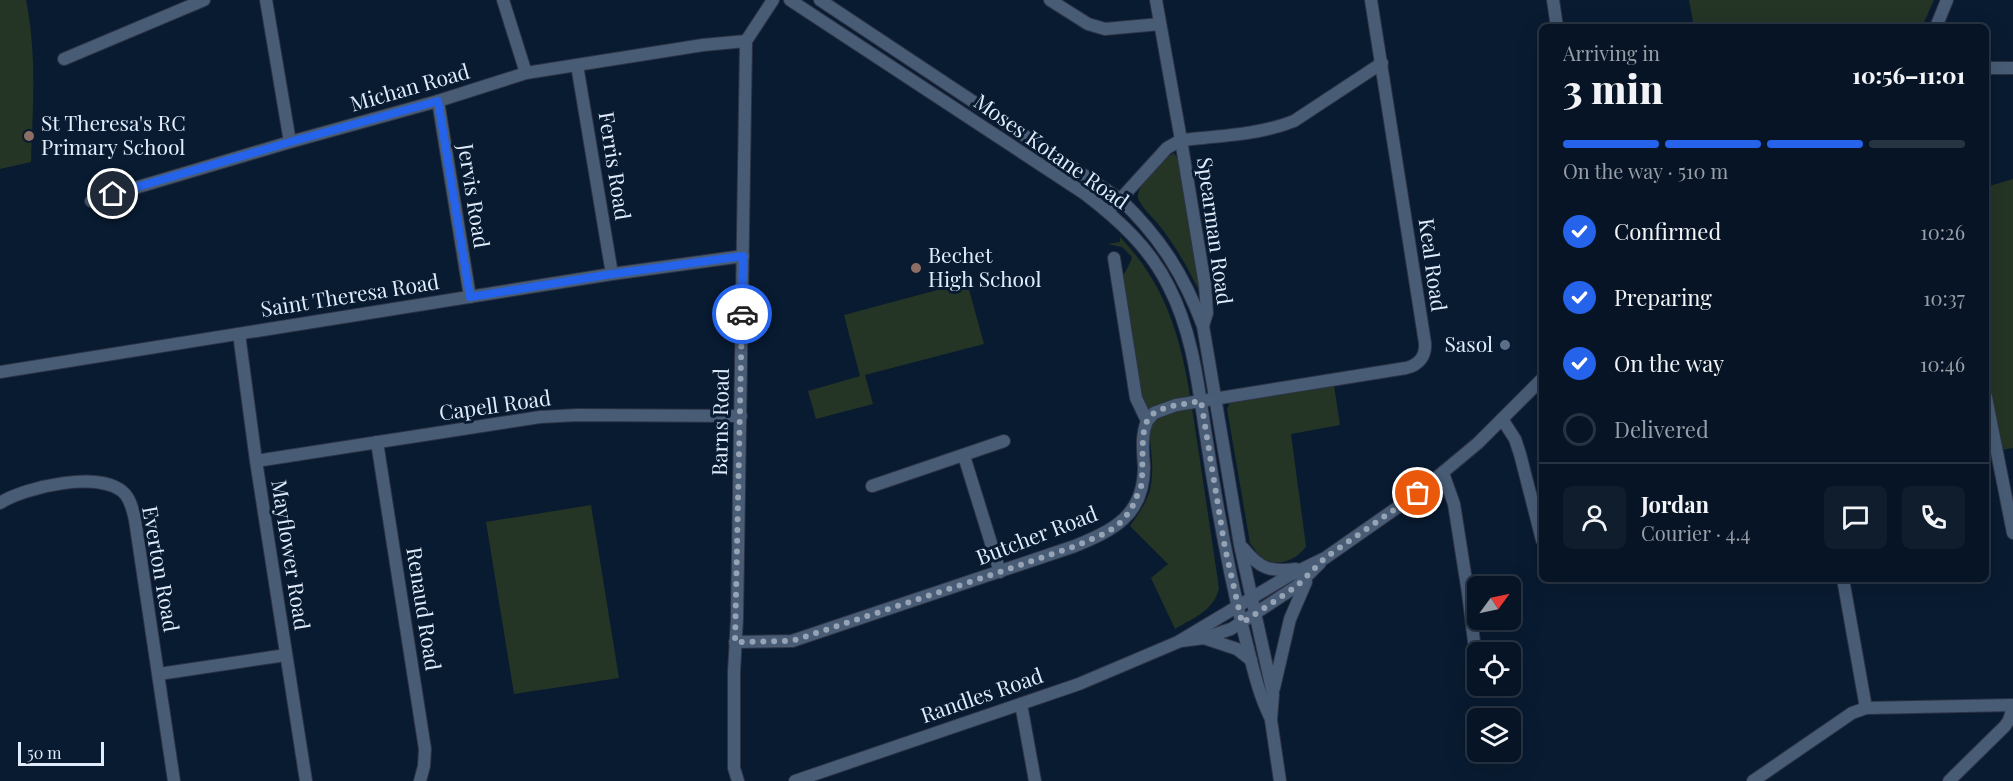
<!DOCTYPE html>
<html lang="en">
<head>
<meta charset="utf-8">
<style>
	body { margin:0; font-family:"Playfair Display",serif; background:#101d2d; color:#f1f3f6; height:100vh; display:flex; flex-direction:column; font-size:22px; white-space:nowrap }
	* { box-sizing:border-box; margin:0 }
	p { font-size:20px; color:#989ea7 }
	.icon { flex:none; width:33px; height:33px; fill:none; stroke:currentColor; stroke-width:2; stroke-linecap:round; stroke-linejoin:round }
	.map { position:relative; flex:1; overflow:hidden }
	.drawer { position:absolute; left:1539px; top:24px; width:450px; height:558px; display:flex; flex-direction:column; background:#071425; border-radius:9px; box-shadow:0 6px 24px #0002,0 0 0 2px #283342 }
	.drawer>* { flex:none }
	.needle { width:39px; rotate:57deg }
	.tools { position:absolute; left:1467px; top:576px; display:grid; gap:12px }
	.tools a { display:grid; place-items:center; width:54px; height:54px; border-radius:9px; background:#071425; box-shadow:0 6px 24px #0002,0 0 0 2px #283342; font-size:30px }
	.scale { position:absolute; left:18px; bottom:15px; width:86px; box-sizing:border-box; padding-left:6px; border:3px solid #e0ecfb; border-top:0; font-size:16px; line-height:21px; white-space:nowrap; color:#e0ecfb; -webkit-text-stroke:4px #091b31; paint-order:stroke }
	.pin { position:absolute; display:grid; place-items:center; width:51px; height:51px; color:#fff; margin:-26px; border:3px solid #fff; border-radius:50%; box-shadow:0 2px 6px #0007 }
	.courier { position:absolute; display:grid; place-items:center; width:60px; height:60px; margin:-30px; border:4px solid #2563eb; border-radius:50%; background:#fff; color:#222; box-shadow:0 2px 8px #0007 }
	.overview em { font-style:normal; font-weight:800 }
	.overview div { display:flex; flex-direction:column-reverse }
	.overview { display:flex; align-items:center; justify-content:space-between; height:102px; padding:0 24px }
	h1 { font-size:39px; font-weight:800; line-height:45px }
	.bar { display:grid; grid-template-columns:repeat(4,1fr); gap:9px 6px; align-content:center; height:72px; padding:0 24px }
	.bar i { height:8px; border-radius:4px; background:#283342 }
	.bar .on { background:#2563eb }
	.bar p { grid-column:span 4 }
	.line { display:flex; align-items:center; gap:15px; padding:0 24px; border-top:2px solid #283342 }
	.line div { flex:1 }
	.round { display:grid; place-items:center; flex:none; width:63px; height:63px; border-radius:9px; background:#101d2d }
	ol { padding:0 24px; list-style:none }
	li { display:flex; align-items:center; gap:18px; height:66px }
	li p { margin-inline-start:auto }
	li .icon { padding:6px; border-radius:50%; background:#2563eb; color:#fff; stroke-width:4 }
	li:last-child { color:#989ea7 }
	li i { width:33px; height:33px; border:3px solid #283342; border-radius:50% }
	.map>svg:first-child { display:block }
	.green { fill:#243425 }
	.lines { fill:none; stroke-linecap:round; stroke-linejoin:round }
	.minor-casing { stroke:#2d3345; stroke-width:14 }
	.minor { stroke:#485c76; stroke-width:12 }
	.done { stroke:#95a3b4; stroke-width:6; stroke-dasharray:0 10.8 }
	.route { stroke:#2563eb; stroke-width:8 }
	.education-dot { fill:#8d6e63; stroke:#091b31; stroke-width:2 }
	.service-dot { fill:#5c6f8a; stroke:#091b31; stroke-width:2 }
	.labels { text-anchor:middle; stroke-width:6; stroke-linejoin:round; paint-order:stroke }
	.street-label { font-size:21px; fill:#e0ecfb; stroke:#091b31 }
	.poi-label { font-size:21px; fill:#e0ecfb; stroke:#091b31; text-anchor:start }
</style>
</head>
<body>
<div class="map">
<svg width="2013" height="781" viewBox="0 0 2013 781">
	<rect width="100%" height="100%" fill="#091b31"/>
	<!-- green -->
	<g class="green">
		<path d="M 0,0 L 26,0 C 37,55 33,106 31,162 L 0,169 Z"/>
		<path d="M 1689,0 L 1934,0 L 1922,27 L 1694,27 Z"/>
		<path d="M 1174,153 L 1180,162 L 1203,299 C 1190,272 1177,247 1158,224 C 1153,217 1136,203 1138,194 C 1140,183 1165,158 1174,153 Z"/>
		<path d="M 2013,179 L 2013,448 L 2001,450 L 1986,380 L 1986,187 Z"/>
		<path d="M 1120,237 C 1179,298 1186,368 1198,447 C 1205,494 1212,541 1219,588 C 1214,611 1193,618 1175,629 L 1151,578 L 1168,564 L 1130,526 C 1137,516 1145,505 1149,493 C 1157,468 1148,434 1146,408 L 1142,402 L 1122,279 C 1124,271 1130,266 1132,257 L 1122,247 L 1107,244 L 1120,242 Z"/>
		<path d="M 967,282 L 984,344 L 865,375 L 873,404 L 816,419 L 808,391 L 860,376 L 844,315 Z"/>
		<path d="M 1334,385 L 1340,425 L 1291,434 L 1306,546 C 1299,558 1282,566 1268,561 C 1260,558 1255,550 1250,543 L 1227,409 L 1231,400 Z"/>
		<path d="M 591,505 L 619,678 L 514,694 L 486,522 Z"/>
	</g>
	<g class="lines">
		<!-- minor casing -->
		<g class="minor-casing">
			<g id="minor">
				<path d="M 266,0 L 290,142"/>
				<path d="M 503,0 L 526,73"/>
				<path d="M 790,0 L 1085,194 C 1119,220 1150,248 1169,287 C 1193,334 1198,385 1206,436 C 1216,502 1228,568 1244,633 C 1252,663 1257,691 1271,719"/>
				<path d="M 820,0 L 1120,199 C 1160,237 1184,275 1203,326 L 1240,545 L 1273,694 L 1271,720 L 1280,781"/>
				<path d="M 1050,0 L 1088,24 L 1105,29 L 1160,24"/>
				<path d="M 1553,0 L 1557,27"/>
				<path d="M 1936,27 L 1947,0"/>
				<path d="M 64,59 L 204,0"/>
				<path d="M 577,65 L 612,274"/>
				<path d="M 1986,68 L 2013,68"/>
				<path d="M 438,101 L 470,297"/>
				<path d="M 91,201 L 290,142 L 438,101 L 526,73 L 703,45 L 746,41"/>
				<path d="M 1115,205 L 1167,148 L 1181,140 L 1156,0"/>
				<path d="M 1203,326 L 1207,313 L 1205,285 L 1181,140 C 1219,136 1259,135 1294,121 L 1382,63"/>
				<path d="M 239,334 L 256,461 L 306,781"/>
				<path d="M 0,372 L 612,274 L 743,256"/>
				<path d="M 1986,397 L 2013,533"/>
				<path d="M 1502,419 L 1515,439 L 1520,454 L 1542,540"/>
				<path d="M 1147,421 L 1154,413 L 1176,405 L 1406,368 C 1419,365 1426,356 1425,343 L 1371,0"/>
				<path d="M 377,442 L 425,749 L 424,766 L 420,781"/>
				<path d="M 964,456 L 1000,572"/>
				<path d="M 256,461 L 540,417 L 578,415 L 741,416"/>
				<path d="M 1443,473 L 1454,504 L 1468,593 L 1477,666"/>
				<path d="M 872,486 L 1004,441"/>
				<path d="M 0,503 C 25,487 102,469 125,494 C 131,501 133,511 135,520 L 174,781"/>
				<path d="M 1243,548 C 1260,569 1270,572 1296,569"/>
				<path d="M 1843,579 L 1866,708"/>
				<path d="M 1204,638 L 1237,649 L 1251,660"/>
				<path d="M 1181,641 L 1204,638 L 1231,629 L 1297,586 L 1320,563"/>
				<path d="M 735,642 L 792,641 L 1075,546 C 1114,530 1144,515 1144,467 C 1143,451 1141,436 1147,421 L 1136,398 L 1114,258"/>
				<path d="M 159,674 L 286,655"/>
				<path d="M 1274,688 L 1290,619 L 1306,582"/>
				<path d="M 1021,704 L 1035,781"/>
				<path d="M 738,781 L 734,768 L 734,672 L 737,618 L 746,41 L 773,0"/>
				<path d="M 795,781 L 1079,684 L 1178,642 L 1290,575 L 1325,558 L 1418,493 L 1478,443 L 1542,379"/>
				<path d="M 1753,781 L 1852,713 L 1866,708 L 2013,705"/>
				<path d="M 1949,781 L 2005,726 L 2009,720 L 2013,707"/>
			</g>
		</g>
		<!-- minor -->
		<use href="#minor" class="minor"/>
	</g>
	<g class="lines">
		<!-- done -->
		<path class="done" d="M 742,314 L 735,642 L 792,641 L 1000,572 L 1076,546 L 1108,532 L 1121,522 L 1131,510 L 1142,484 L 1143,435 L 1147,421 L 1154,413 L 1167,407 L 1201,401 L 1225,548 L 1242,623 L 1297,586 L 1325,558 L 1418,493"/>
		<!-- route -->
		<path class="route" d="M 113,194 L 290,142 L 438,101 L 470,297 L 612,274 L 743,256 L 742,314"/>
	</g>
	<!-- markers -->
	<g class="education-dot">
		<circle cx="29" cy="136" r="6"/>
		<circle cx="916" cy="268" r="6"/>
	</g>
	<circle class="service-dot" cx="1505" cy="345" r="6"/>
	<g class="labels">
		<!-- street labels -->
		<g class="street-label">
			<text transform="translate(410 88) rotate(-16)" y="7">Michan Road</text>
			<text transform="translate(1051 152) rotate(35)" y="7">Moses Kotane Road</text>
			<text transform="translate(614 166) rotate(81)" y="7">Ferris Road</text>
			<text transform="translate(473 196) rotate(81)" y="7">Jervis Road</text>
			<text transform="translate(1214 231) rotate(82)" y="7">Spearman Road</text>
			<text transform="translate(1432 265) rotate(82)" y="7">Keal Road</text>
			<text transform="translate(350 296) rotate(-9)" y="7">Saint Theresa Road</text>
			<text transform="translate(495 406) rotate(-8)" y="7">Capell Road</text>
			<text transform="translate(721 422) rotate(-89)" y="7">Barns Road</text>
			<text transform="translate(1037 536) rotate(-21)" y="7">Butcher Road</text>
			<text transform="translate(290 555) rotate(81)" y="7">Mayflower Road</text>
			<text transform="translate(160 569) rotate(80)" y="7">Everton Road</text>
			<text transform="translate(423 609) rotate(81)" y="7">Renaud Road</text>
			<text transform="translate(982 696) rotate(-19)" y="7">Randles Road</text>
		</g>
		<!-- poi labels -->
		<g class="poi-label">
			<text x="41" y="131">St Theresa's RC<tspan x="41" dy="24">Primary School</tspan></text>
			<text x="928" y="263">Bechet<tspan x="928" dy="24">High School</tspan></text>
			<text x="1493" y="352" text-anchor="end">Sasol</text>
		</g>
	</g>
</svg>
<div class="tools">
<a><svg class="needle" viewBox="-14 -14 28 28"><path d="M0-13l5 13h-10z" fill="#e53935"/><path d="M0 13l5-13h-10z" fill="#989ea7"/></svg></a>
<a><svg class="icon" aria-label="locate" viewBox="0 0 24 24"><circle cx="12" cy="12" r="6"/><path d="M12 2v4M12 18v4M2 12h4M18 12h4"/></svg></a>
<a><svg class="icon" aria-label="layers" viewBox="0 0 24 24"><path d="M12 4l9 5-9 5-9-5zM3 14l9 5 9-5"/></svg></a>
</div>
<div class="scale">50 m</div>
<div class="pin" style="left:1418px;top:493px;background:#ea580c"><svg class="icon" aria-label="bag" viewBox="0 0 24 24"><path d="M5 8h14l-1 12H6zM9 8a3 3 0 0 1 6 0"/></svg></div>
<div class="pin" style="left:113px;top:194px;background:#1f2937"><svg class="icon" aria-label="home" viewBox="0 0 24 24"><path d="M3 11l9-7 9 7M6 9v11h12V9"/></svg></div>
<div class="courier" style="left:742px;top:314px"><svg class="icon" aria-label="car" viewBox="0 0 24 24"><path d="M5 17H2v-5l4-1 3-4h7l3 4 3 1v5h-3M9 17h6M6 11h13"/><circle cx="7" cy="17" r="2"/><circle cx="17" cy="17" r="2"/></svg></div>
<section class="drawer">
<div class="overview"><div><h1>3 min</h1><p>Arriving in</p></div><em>10:56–11:01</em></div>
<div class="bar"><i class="on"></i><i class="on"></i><i class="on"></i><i></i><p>On the way · 510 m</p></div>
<ol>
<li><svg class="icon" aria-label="check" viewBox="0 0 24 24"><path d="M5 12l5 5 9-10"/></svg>Confirmed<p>10:26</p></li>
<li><svg class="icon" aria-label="check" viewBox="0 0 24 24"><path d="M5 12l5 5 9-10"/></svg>Preparing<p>10:37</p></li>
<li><svg class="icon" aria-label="check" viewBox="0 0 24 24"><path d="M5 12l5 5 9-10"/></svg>On the way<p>10:46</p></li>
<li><i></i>Delivered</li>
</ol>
<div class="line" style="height:108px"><a class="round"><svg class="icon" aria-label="person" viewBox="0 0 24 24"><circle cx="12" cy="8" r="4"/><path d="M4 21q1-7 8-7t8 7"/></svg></a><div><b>Jordan</b><p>Courier · 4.4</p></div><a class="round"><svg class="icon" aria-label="chat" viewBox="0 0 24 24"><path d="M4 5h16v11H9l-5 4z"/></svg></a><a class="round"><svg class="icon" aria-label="phone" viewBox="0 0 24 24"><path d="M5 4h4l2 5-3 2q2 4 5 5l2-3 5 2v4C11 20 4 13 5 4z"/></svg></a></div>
</section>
</div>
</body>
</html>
